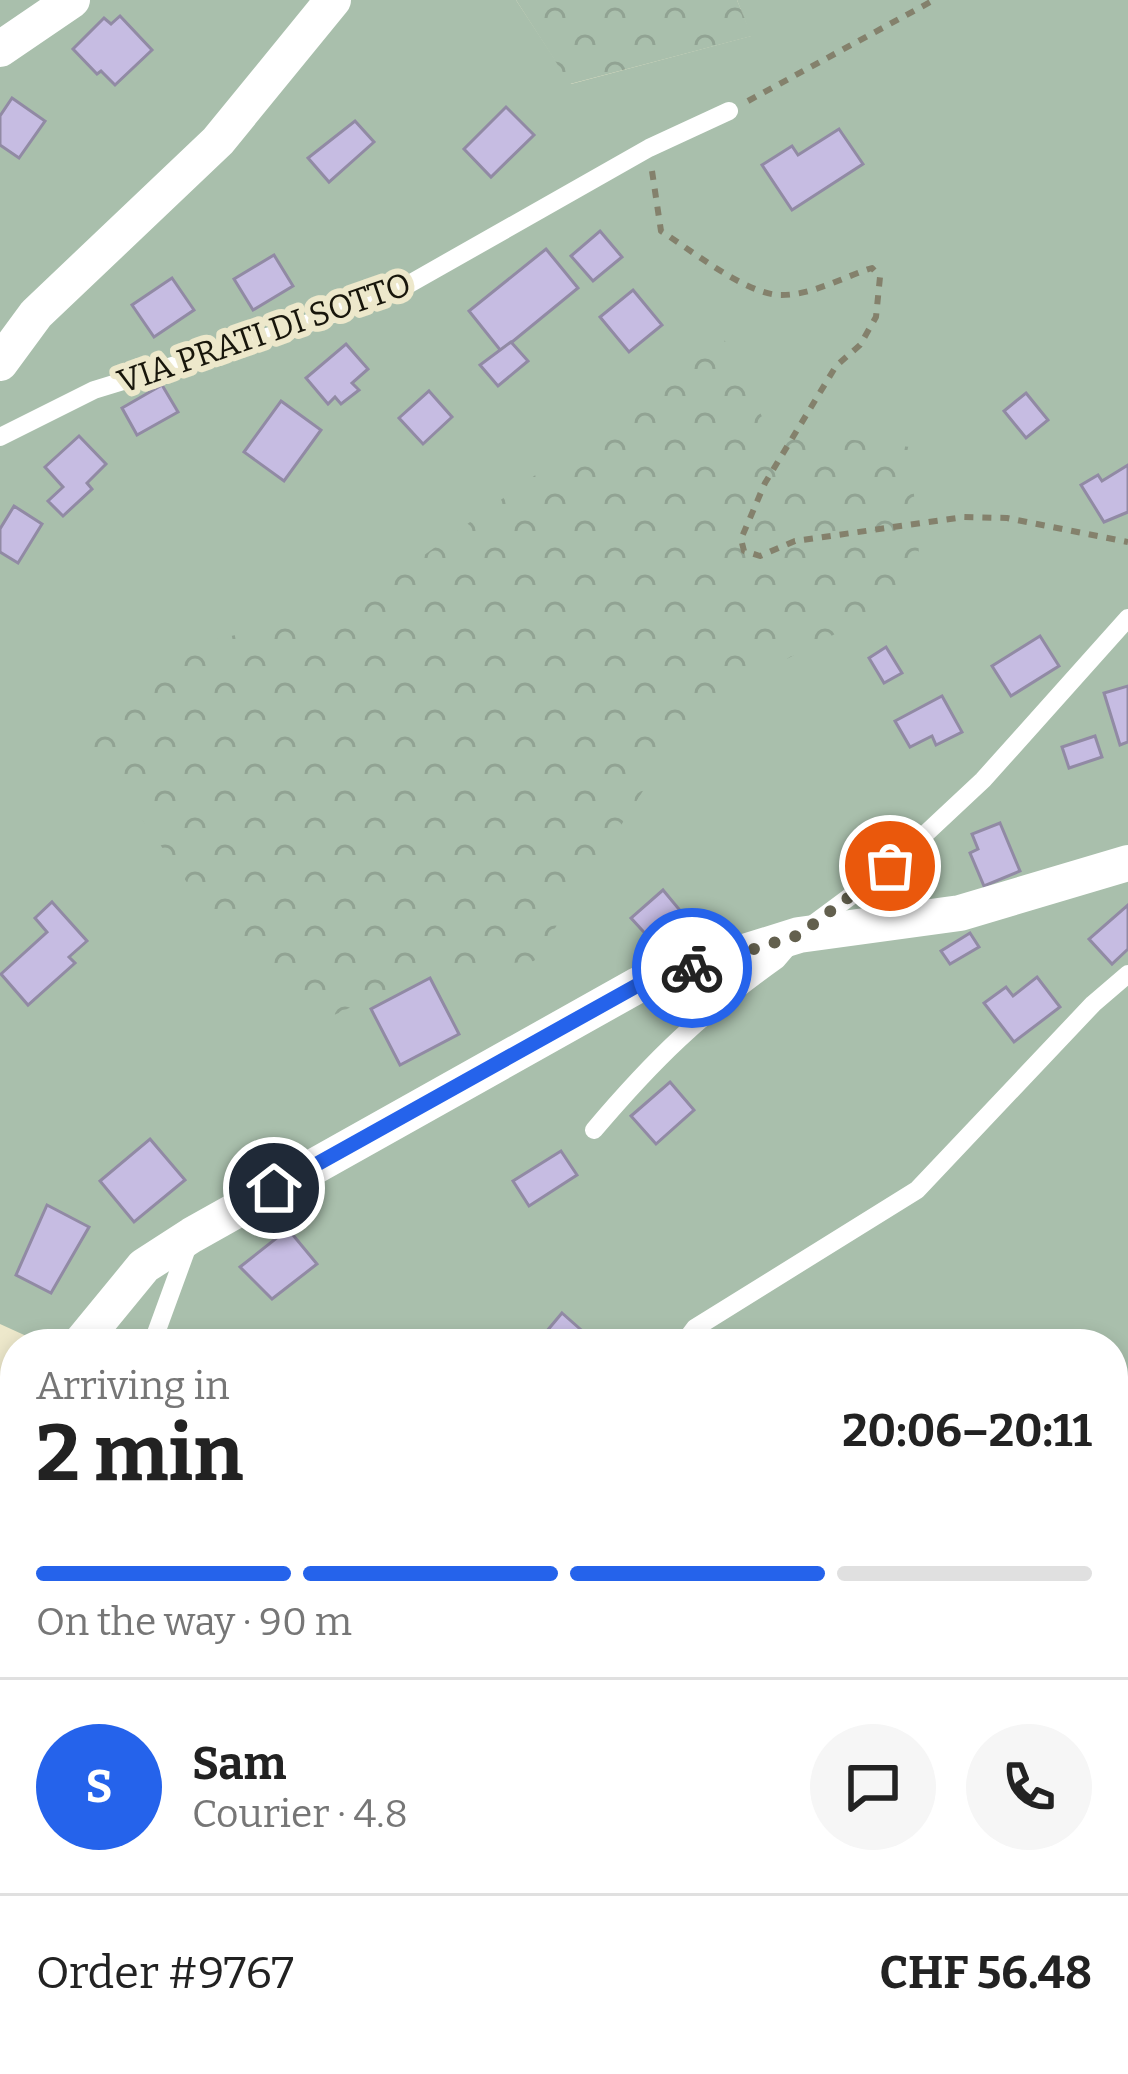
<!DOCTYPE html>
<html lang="en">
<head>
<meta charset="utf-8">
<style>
	body { margin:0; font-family:Bitter,serif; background:#f6f6f6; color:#222; height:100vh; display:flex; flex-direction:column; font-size:45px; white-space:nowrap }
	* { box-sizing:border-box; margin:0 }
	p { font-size:39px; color:#767676 }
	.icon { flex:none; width:66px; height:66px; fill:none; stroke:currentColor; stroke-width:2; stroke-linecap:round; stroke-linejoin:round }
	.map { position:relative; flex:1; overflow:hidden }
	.details { position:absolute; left:0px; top:1329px; width:1128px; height:747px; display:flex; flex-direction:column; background:#fff; border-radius:48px 48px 0 0; box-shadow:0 6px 18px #0003 }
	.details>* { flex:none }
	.pin { position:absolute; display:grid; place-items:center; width:102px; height:102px; color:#fff; margin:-51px; border:6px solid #fff; border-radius:50%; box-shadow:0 3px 12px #0007 }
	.courier { position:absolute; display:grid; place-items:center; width:120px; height:120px; margin:-60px; border:9px solid #2563eb; border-radius:50%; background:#fff; color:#222; box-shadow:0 3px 15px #0007 }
	.overview em { font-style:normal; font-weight:700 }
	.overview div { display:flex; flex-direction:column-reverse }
	.overview { display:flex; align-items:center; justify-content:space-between; height:204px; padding:0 36px }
	h1 { font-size:78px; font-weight:700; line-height:90px }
	.bar { display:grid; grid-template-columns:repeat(4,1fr); gap:18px 12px; align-content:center; height:144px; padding:0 36px }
	.bar i { height:15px; border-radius:9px; background:#e0e0e0 }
	.bar .current { background:#2563eb }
	.bar p { grid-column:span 4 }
	.line { display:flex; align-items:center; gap:30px; padding:0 36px; border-top:3px solid #e0e0e0 }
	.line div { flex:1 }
	.round { display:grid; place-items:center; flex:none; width:126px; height:126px; border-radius:63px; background:#f6f6f6 }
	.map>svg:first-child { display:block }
	.grass { fill:#a9bfac }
	.forest { fill:url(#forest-crowns) }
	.building { fill:#c6bce2; stroke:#918aa4; stroke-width:3 }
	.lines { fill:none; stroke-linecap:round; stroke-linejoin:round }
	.path { stroke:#84816c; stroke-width:6; stroke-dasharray:9 9; stroke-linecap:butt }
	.service { stroke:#fff; stroke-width:18 }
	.minor { stroke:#fff; stroke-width:36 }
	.done { stroke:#63604e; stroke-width:12; stroke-dasharray:0 21.6 }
	.route { stroke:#2563eb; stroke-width:15 }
	.labels { text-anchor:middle; stroke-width:12; stroke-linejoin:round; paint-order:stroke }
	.street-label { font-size:33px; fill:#18160b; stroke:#ede8cb }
</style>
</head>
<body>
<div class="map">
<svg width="1128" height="2074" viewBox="0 0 1128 2074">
	<defs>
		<pattern id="forest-crowns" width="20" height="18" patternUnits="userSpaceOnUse" patternTransform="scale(3)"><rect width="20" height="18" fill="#a9bfac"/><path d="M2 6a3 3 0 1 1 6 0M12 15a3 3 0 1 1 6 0" fill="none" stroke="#91a393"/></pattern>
	</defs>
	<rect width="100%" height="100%" fill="#ede8cb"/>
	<!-- grass -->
	<g class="grass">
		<path d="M 0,0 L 516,0 L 571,84 L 751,36 L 737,0 L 1128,0 L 1128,1638 L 1113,1645 L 1113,1344 L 44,1344 L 0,1324 Z"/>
		<path d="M 0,1412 L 15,1423 L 15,1714 L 0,1725 Z"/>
		<path d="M 1128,1827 L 1128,2074 L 906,2074 L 906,2061 L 1113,2061 L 1113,1830 Z"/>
		<path d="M 0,1835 L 8,1837 L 15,1854 L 15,2061 L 210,2061 L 242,2074 L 0,2074 Z"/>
		<path d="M 442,2061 L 679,2061 L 679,2074 L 440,2074 Z"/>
	</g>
	<!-- forest -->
	<g class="forest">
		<path d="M 516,0 L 737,0 L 752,36 L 570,84 Z"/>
		<path d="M 724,339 L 768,429 L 910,447 L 922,589 L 698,705 L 534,961 L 428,971 L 315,1024 L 238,954 L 87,742 L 172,649 L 348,610 Z"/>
		<path d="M 1128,1638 L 1128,1827 L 1113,1830 L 1113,1645 Z"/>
		<path d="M 15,1714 L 15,1854 L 8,1838 L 0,1835 L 0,1725 Z"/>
		<path d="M 210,2061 L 442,2061 L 440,2074 L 242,2074 Z"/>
		<rect x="679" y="2061" width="227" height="13"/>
	</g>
	<!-- building -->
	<g class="building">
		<path d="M 120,16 L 152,50 L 115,85 L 101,71 L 97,74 L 73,49 L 104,18 L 111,24 Z"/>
		<path d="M 12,98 L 45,121 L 19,158 L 0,145 L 0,116 Z"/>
		<path d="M 506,107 L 534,135 L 491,177 L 464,149 Z"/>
		<path d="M 355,121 L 374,142 L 329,182 L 308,158 Z"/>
		<path d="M 839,129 L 863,164 L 792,210 L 762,165 L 792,146 L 798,155 Z"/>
		<path d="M 600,231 L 622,257 L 593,281 L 571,256 Z"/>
		<path d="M 546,249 L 578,288 L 501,351 L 469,311 Z"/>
		<path d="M 274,255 L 293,286 L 253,310 L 234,279 Z"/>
		<path d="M 172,278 L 194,310 L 154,337 L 132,305 Z"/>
		<path d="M 633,290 L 662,325 L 629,352 L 600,317 Z"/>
		<path d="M 511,342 L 528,361 L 498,386 L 480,365 Z"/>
		<path d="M 346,344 L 368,369 L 352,383 L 359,390 L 341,404 L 335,397 L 328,404 L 306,378 Z"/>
		<path d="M 162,385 L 178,412 L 137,435 L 122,408 Z"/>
		<path d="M 429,391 L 452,417 L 423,444 L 399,418 Z"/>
		<path d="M 1026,393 L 1048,420 L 1026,438 L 1004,411 Z"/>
		<path d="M 281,401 L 321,430 L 284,481 L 244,452 Z"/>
		<path d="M 79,436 L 106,464 L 87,483 L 92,489 L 63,516 L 48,501 L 63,487 L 45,467 Z"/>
		<path d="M 1128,465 L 1128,512 L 1104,522 L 1081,485 L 1098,475 L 1102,481 Z"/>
		<path d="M 14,506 L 42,524 L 18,563 L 0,552 L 0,529 Z"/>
		<path d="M 1040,636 L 1059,666 L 1011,696 L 992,666 Z"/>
		<path d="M 886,647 L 902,673 L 884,683 L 869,658 Z"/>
		<path d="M 1128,686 L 1128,742 L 1120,745 L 1104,693 Z"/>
		<path d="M 942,696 L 962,732 L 936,745 L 932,736 L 910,747 L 895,721 Z"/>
		<path d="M 1095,736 L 1102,757 L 1069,768 L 1062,747 Z"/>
		<path d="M 1000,823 L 1020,871 L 984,886 L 970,853 L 978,849 L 972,834 Z"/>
		<path d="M 663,890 L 683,914 L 652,941 L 631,918 Z"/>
		<path d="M 52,902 L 87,941 L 69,957 L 75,963 L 28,1005 L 1,974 L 47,932 L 35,918 Z"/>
		<path d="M 1128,905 L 1128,949 L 1112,964 L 1089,939 Z"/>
		<path d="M 970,933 L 979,947 L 950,964 L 941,951 Z"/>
		<path d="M 1037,977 L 1060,1007 L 1014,1042 L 984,1003 L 1006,987 L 1013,996 Z"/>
		<path d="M 430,978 L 459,1034 L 400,1065 L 371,1009 Z"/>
		<path d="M 670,1082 L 694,1110 L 656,1144 L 631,1116 Z"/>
		<path d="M 150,1139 L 185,1180 L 134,1222 L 100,1181 Z"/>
		<path d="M 561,1151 L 577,1175 L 529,1206 L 513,1181 Z"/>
		<path d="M 47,1205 L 89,1227 L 51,1293 L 16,1275 Z"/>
		<path d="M 288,1229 L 317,1264 L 272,1299 L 240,1267 Z"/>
		<path d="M 562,1313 L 597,1344 L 536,1344 Z"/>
		<path d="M 15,1526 L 15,1566 L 0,1574 L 0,1533 Z"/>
	</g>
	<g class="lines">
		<!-- path -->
		<g class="path">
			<path d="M 748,101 L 934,0"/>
			<path d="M 652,171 L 661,231 C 691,250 744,293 779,295 C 811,296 843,277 872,268 L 880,277 L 876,317 L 860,345 L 836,366 L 765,483 L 741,539 L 744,551 L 760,556 L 795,541 L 964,517 L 1007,518 L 1128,542"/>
			<path d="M 1113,1683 L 1128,1674"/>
			<path d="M 1128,1779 L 1116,1795 L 1128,1796"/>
			<path d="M 778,2074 L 781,2061"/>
		</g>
		<!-- service -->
		<g class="service">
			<path d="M 0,437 L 94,390 L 296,328 L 411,283 L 649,148 L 729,111"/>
			<path d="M 809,927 L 890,867 L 983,780 L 1128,618"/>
			<path d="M 594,1130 C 655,1058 700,1015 777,960 L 789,946"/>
			<path d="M 152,1344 L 190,1240"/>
			<path d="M 683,1344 L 695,1328 L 917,1190 L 1093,1004 L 1128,974"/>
			<path d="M 0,1621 L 15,1613"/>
		</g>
		<!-- minor -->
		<g class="minor">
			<path d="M 0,49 L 72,0"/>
			<path d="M 0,363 L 36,314 L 218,141 L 333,0"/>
			<path d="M 80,1344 L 144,1266 L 192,1235 L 638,985 L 799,935 L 960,913 L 1128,863"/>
			<path d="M 0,1421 L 15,1412"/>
		</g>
	</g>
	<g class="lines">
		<!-- done -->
		<path class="done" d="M 692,968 L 799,935 L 890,866"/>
		<!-- route -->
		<path class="route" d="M 274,1188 L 638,985 L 692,968"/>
	</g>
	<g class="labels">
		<!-- street labels -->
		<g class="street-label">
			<text transform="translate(264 332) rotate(-19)" y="12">VIA PRATI DI SOTTO</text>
		</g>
	</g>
</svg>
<div class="pin" style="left:890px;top:866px;background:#ea580c"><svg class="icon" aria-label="bag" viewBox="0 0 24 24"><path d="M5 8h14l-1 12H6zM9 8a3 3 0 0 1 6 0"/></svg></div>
<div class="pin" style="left:274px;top:1188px;background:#1f2937"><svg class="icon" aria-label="home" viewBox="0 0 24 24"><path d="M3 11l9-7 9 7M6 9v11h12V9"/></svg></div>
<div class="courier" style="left:692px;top:968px"><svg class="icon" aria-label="bike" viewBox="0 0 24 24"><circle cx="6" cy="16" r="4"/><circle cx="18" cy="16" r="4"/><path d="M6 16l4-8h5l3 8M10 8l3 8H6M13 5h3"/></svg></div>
<section class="details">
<div class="overview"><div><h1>2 min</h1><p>Arriving in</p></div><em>20:06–20:11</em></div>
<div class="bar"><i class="current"></i><i class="current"></i><i class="current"></i><i></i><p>On the way · 90 m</p></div>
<div class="line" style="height:216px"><b class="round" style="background:#2563eb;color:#fff">S</b><div><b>Sam</b><p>Courier · 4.8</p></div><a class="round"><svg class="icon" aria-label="chat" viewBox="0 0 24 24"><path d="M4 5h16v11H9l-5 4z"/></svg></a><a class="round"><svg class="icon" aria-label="phone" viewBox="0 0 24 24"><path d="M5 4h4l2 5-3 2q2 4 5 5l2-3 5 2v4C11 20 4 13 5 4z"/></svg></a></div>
<div class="line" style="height:156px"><div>Order #9767</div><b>CHF 56.48</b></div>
</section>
</div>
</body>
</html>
